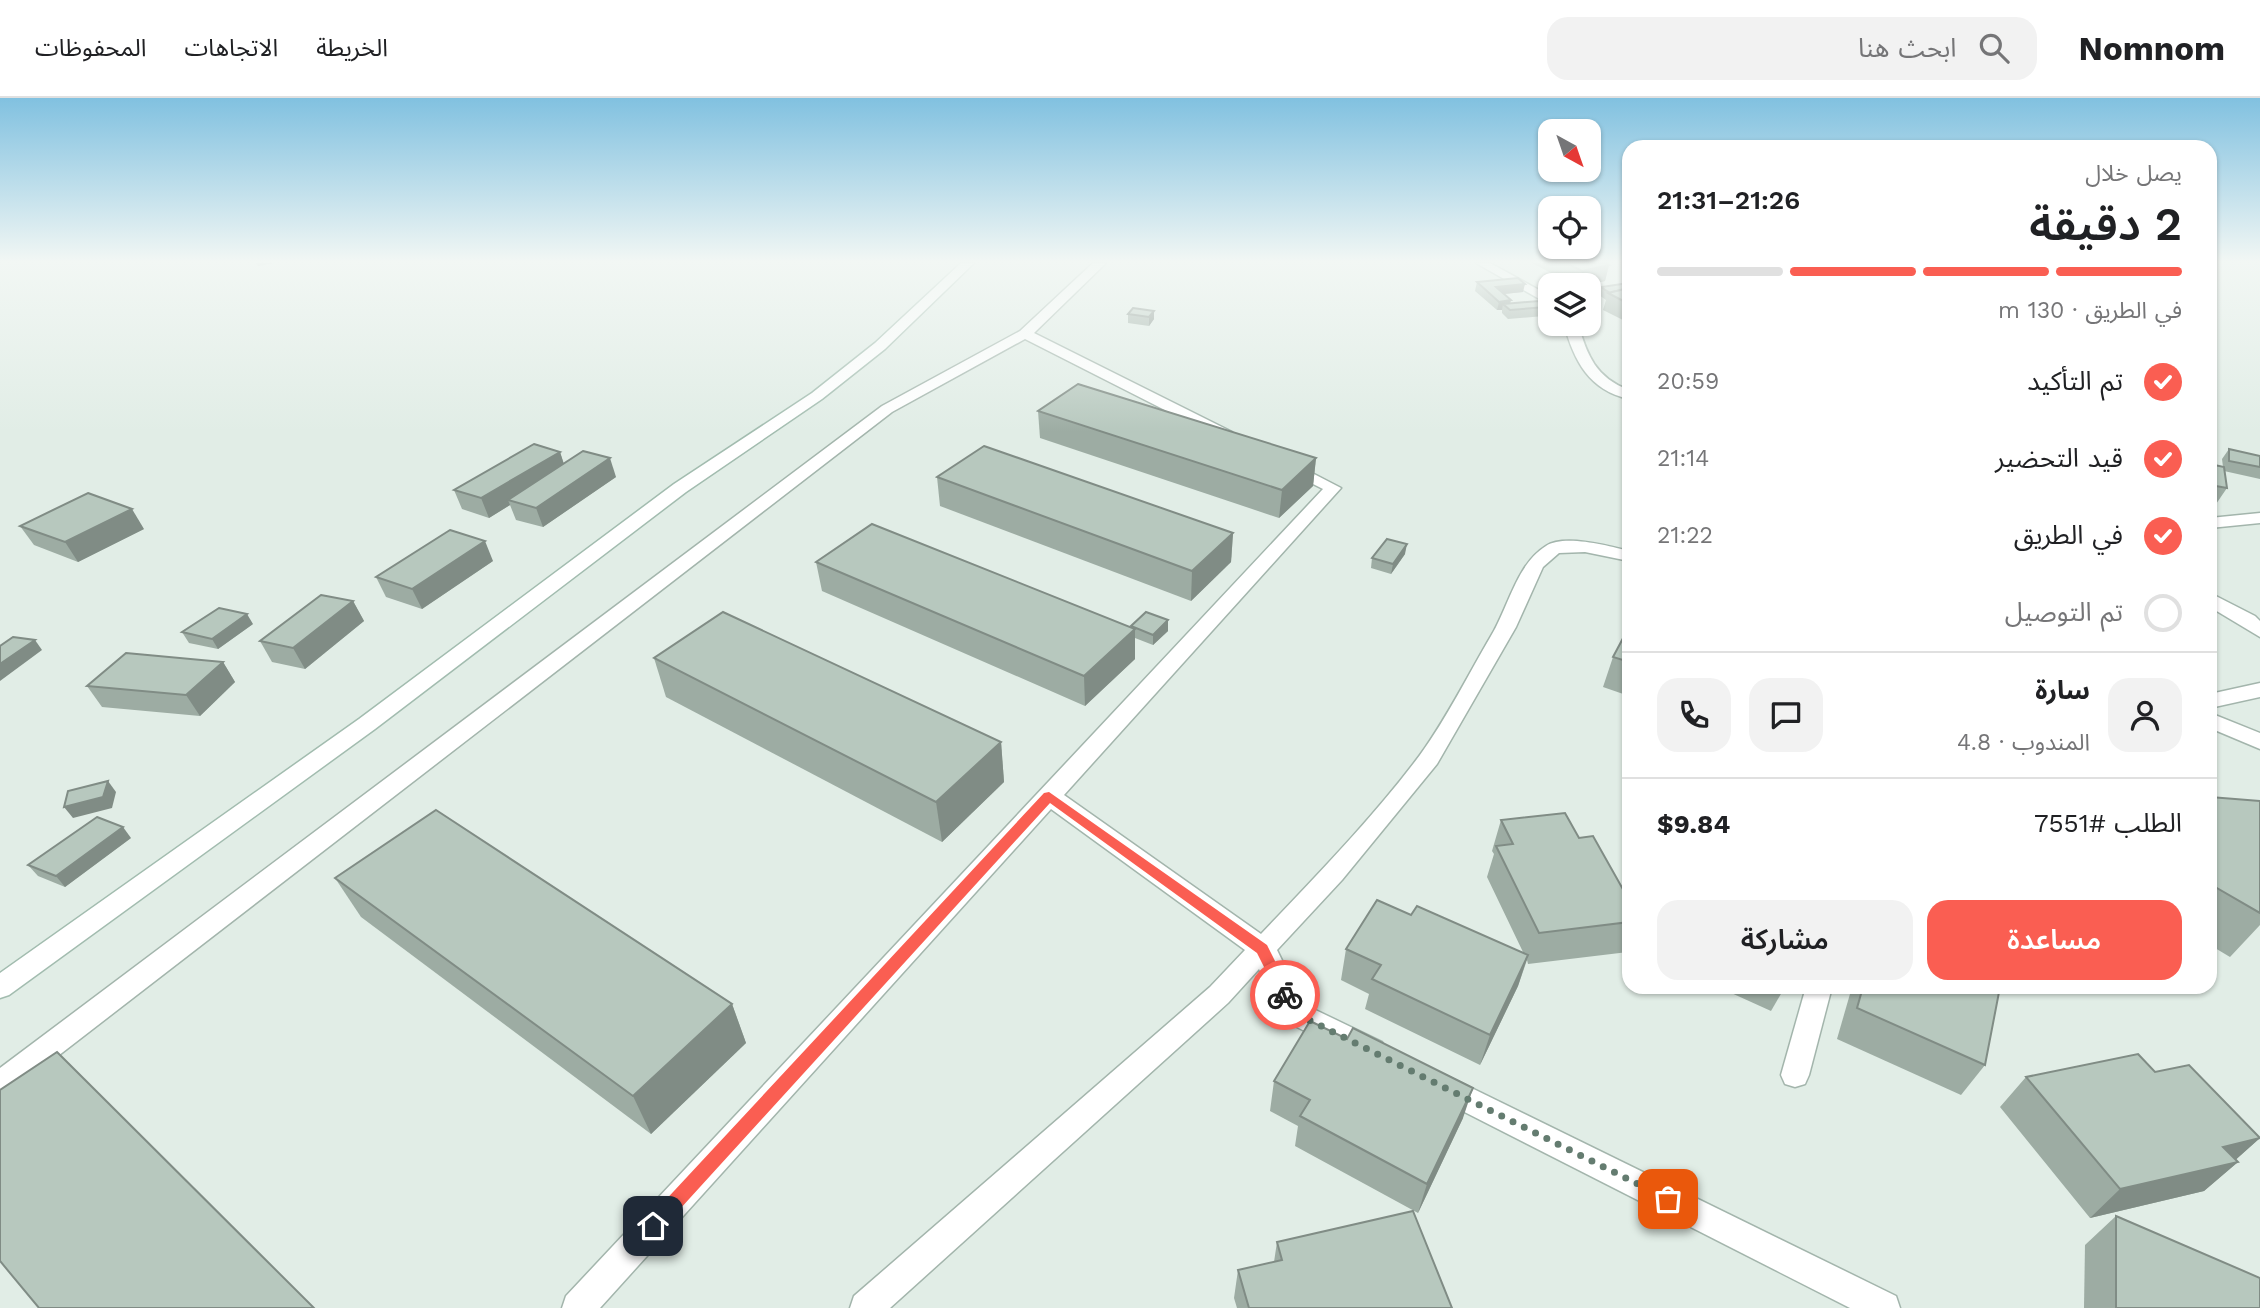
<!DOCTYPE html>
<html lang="ar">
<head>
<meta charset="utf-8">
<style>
	body { margin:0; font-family:"Work Sans","Noto Sans Arabic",sans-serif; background:#f2f2f2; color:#202124; direction:rtl; height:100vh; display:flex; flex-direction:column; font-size:26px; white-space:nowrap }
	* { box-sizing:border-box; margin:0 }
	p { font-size:23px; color:#757577 }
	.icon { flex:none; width:38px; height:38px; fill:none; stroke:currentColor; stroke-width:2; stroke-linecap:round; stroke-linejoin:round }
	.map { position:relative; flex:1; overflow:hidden; direction:ltr }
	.side { position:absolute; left:1622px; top:42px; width:595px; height:854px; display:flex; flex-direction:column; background:#fff; border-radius:21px; box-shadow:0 2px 5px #0004; direction:rtl }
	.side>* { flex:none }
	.needle { width:46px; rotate:140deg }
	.fabs { position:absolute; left:1538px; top:21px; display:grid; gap:14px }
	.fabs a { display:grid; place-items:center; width:63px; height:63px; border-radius:14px; background:#fff; box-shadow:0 2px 5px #0004; font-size:35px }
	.pin { position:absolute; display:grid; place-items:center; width:60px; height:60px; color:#fff; margin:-30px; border-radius:14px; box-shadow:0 4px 10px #0006 }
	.courier { position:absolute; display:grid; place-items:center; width:70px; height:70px; margin:-35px; border:5px solid #fa5e52; border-radius:50%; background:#fff; color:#222; box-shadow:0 2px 9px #0007 }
	.headline em { font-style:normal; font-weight:600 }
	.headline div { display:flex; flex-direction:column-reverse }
	.headline { display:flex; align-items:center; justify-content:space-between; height:119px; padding:0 35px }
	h1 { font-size:46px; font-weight:600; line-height:52px }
	.bar { display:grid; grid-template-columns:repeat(4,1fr); gap:10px 7px; align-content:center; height:84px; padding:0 35px }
	.bar i { height:9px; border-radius:5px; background:#e0e0e0 }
	.bar .on { background:#fa5e52 }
	.bar p { grid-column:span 4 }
	.line { display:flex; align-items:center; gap:18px; padding:0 35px; border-top:2px solid #e0e0e0 }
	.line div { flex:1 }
	.round { display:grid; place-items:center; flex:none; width:74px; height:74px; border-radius:21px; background:#f2f2f2 }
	ol { padding:0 35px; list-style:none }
	li { display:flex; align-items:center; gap:21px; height:77px }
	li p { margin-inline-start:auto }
	li .icon { padding:7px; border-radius:50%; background:#fa5e52; color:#fff; stroke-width:4 }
	li:last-child { color:#757577 }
	li i { width:38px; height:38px; border:4px solid #e0e0e0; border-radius:50% }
	.action { display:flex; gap:14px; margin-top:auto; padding:14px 35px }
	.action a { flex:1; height:80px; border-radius:21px; background:#fa5e52; color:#fff; font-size:28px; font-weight:600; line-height:80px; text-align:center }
	.action a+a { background:#f2f2f2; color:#202124 }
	header { display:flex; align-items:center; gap:42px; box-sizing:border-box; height:98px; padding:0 35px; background:#fff; border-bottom:2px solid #e0e0e0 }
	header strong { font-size:33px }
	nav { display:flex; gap:38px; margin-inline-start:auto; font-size:24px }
	.search { width:490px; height:63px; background:#f2f2f2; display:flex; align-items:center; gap:18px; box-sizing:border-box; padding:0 24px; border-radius:21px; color:#757577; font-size:26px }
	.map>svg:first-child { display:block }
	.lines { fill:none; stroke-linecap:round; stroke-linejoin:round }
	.service-casing { stroke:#a3b5ac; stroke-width:3 }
	.secondary-casing { stroke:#a2bcaf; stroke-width:3 }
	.service { fill:#fff; fill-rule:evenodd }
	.secondary { fill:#fff; fill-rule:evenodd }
	.wall { fill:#9daca3 }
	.shaded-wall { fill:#808c85 }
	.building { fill:#b7c8be; stroke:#808c85; stroke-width:2 }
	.route { fill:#fa5e52 }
	.done { stroke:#647c70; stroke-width:7; stroke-dasharray:0 12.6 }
</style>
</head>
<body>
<header>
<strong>Nomnom</strong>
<div class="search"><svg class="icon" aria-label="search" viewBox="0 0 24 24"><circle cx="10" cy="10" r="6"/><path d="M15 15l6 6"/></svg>ابحث هنا</div>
<nav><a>الخريطة</a><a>الاتجاهات</a><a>المحفوظات</a></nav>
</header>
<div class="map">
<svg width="2260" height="1210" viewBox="0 0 2260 1210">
	<rect width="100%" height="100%" fill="#e1ede6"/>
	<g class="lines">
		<!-- service casing -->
		<g class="service-casing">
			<g id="service">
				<path d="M 1093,165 L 1106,165 L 1034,235 L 1232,334 L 1234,337 L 1232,340 L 1220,340 L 1025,241 L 892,314 L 10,995 L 0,999 L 0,970 L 882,308 L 1020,233 Z"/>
				<path d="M 1476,165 L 1490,165 L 1550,198 L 1550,207 Z"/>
				<path d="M 1564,226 L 1578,226 C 1587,257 1596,280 1629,292 L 1629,301 C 1589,292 1574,263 1564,226 Z"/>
				<path d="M 1289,363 L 1341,390 L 1064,697 L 1261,836 C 1315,779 1373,720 1420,657 C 1447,620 1468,577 1491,538 C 1509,508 1516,467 1546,448 C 1564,436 1609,448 1629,453 L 1629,463 L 1585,454 L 1559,455 L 1543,469 L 1516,529 L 1437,666 L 1342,782 L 1277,852 L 1303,906 L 1382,944 L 1386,953 L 1382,962 L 1372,965 L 1362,962 L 1283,922 L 1259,871 L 1228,905 L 890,1210 L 850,1210 L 854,1198 L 1210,889 L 1245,852 L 1051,711 L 600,1210 L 562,1210 L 566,1198 L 1323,391 L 1283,371 L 1281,368 Z"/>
				<path d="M 2260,415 L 2260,425 L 2210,430 L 2210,420 Z"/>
				<path d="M 2210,495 L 2255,518 L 2260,523 L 2260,539 L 2210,509 Z"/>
				<path d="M 2260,585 L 2260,599 L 2210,610 L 2210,596 Z"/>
				<path d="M 2210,615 L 2260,635 L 2260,651 L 2210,630 Z"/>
				<path d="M 1806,889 L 1832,889 L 1809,977 L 1805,986 L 1795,989 L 1785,986 L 1781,977 Z"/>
				<path d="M 1445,977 L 1896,1198 L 1900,1210 L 1850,1210 L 1435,999 L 1431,990 L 1435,981 Z"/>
			</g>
		</g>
		<!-- secondary casing -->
		<g class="secondary-casing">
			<path id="secondary" d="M 961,165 L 974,165 L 885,251 L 822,301 L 686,394 L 375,631 L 9,897 L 0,900 L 0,875 L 359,621 L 674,386 L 812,295 L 875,245 Z"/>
		</g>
		<!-- service -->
		<use href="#service" class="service"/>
		<!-- secondary -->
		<use href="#secondary" class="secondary"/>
	</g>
	<!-- wall -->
	<g class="wall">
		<path d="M 1532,165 L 1605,165 L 1609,167 L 1605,183 L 1587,187 L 1574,187 Z"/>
		<path d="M 1477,184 L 1523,194 L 1504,196 L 1510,206 L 1546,209 L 1544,218 L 1508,221 L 1502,215 L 1502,212 L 1497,212 L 1475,193 Z"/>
		<path d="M 1629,185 L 1629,225 L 1603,212 L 1606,202 L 1599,197 L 1601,189 Z"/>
		<path d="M 1154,213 L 1154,221 L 1149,228 L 1128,225 L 1128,216 Z"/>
		<path d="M 1038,313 L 1316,360 L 1313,388 L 1279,420 L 1040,340 Z"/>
		<path d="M 2229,351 L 2260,358 L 2260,381 L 2224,373 L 2227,390 L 2214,409 L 2210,409 L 2210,366 L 2223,369 L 2222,361 Z"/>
		<path d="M 560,354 L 564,366 L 616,379 L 543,429 L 516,422 L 510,407 L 489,420 L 462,411 L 454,392 Z"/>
		<path d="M 937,379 L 1233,435 L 1231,464 L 1191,503 L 940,408 Z"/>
		<path d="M 20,428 L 144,431 L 78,464 L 34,447 Z"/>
		<path d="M 1405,456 L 1391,476 L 1371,470 L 1372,460 Z"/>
		<path d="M 493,463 L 422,511 L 386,499 L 376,479 Z"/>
		<path d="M 816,464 L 1131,529 L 1168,533 L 1153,547 L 1135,540 L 1135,561 L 1085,608 L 822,493 Z"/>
		<path d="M 353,503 L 364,523 L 305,571 L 272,564 L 260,543 Z"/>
		<path d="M 253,526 L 218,551 L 189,545 L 182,534 Z"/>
		<path d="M 1629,529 L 1629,598 L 1603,589 L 1613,559 Z"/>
		<path d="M 654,560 L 1001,644 L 1004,684 L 942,744 L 666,599 Z"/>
		<path d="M 223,564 L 235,584 L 200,618 L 102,609 L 87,588 Z"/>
		<path d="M 1629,600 L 1629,613 L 1625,612 Z"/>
		<path d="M 2210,699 L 2260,703 L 2260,827 L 2230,859 L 2210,847 Z"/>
		<path d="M 1501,722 L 1579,740 L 1629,802 L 1629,852 L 1628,854 L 1528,866 L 1527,862 L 1518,888 L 1480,967 L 1365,911 L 1369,896 L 1341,882 L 1346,851 L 1411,817 L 1523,854 L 1487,779 L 1494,756 L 1492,753 Z"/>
		<path d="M 131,740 L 65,789 L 38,778 L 28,767 Z"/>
		<path d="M 335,780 L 732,906 L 746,945 L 651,1036 L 361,819 Z"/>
		<path d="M 1718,889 L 1785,889 L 1771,913 Z"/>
		<path d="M 1852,889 L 2000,889 L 1985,967 L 1961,997 L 1837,941 Z"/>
		<path d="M 2155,974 L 2260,1040 L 2235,1062 L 2238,1064 L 2204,1093 L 2090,1120 L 2000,1009 L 2026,979 Z"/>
		<path d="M 1274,983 L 1463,1020 L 1418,1115 L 1295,1048 L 1298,1028 L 1270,1013 Z"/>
		<path d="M 2116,1118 L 2260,1210 L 2084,1210 L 2085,1147 Z"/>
		<path d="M 1277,1144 L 1452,1210 L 1237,1210 L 1234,1200 L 1238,1172 L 1274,1164 Z"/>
	</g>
	<!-- shaded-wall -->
	<g class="shaded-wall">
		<path d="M 256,165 L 275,165 L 258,168 Z"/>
		<path d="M 1609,167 L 1605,183 L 1587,187 L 1579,187 L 1582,173 Z"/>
		<path d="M 1525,186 L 1523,194 L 1494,197 L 1496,189 Z"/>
		<path d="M 1511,202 L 1509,211 L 1503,206 L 1502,212 L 1497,212 L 1499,204 Z"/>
		<path d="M 1154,213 L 1154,221 L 1149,228 L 1149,219 Z"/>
		<path d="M 560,354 L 566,373 L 508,402 L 510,407 L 489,420 L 481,400 Z"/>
		<path d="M 610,360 L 616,379 L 543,429 L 536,410 Z"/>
		<path d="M 1316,360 L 1313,388 L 1279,420 L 1282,392 Z"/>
		<path d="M 132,411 L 144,431 L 78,464 L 65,444 Z"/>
		<path d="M 1233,435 L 1231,464 L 1191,503 L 1192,473 Z"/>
		<path d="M 485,443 L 493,463 L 422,511 L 412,491 Z"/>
		<path d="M 1407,446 L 1405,456 L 1391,476 L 1393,466 Z"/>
		<path d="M 353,503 L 364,523 L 305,571 L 293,550 Z"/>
		<path d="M 247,516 L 253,526 L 218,551 L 212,541 Z"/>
		<path d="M 1168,522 L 1168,533 L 1153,547 L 1153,537 Z"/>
		<path d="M 1135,531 L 1135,561 L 1085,608 L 1084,578 Z"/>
		<path d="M 35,542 L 42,552 L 0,583 L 0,566 Z"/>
		<path d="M 223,564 L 235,584 L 200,618 L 186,597 Z"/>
		<path d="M 1001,644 L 1004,684 L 942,744 L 936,704 Z"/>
		<path d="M 108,683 L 116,694 L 112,710 L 73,720 L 64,709 Z"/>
		<path d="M 123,729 L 131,740 L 65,789 L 56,778 Z"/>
		<path d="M 1528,857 L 1518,888 L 1480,967 L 1490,937 Z"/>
		<path d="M 732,906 L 746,945 L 651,1036 L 633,998 Z"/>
		<path d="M 1473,990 L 1463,1020 L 1418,1115 L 1427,1086 Z"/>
		<path d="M 2260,1040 L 2231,1066 L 2238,1064 L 2204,1093 L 2090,1120 L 2120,1091 L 2223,1049 Z"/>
	</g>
	<!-- building -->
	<g class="building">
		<path d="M 1566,165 L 1605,165 L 1609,167 L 1582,173 Z"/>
		<path d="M 1518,180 L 1525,186 L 1496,189 L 1511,202 L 1499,204 L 1477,184 Z"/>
		<path d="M 1629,185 L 1629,190 L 1612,194 L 1610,195 L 1601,189 Z"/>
		<path d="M 1629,190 L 1629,206 L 1608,195 Z"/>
		<path d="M 1539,203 L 1546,209 L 1510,212 L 1503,206 Z"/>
		<path d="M 1133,210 L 1154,213 L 1149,219 L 1128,216 Z"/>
		<path d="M 1078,286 L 1316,360 L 1282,392 L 1038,313 Z"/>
		<path d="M 534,346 L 560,354 L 481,400 L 454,392 Z"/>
		<path d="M 984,348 L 1233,435 L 1192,473 L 937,379 Z"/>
		<path d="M 2229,351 L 2260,358 L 2260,369 L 2229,363 Z"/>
		<path d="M 583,353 L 610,360 L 536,410 L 508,402 Z"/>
		<path d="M 2210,366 L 2224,369 L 2227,390 L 2210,387 Z"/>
		<path d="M 88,395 L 132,411 L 65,444 L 20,428 Z"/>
		<path d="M 872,426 L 1135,531 L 1084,578 L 816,464 Z"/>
		<path d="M 450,432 L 485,443 L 412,491 L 376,479 Z"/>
		<path d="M 1387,441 L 1407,446 L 1393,466 L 1372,460 Z"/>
		<path d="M 321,497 L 353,503 L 293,550 L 260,543 Z"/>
		<path d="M 219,510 L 247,516 L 212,541 L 182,534 Z"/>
		<path d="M 723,514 L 1001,644 L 936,704 L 654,560 Z"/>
		<path d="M 1146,514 L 1168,522 L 1153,537 L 1131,528 Z"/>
		<path d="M 1629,529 L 1629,564 L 1613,559 Z"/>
		<path d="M 13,539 L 35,542 L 0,566 L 0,548 Z"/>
		<path d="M 126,555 L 223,564 L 186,597 L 87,588 Z"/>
		<path d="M 108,683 L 103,699 L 64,709 L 68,693 Z"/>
		<path d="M 2210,699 L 2260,703 L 2260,815 L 2210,786 Z"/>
		<path d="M 436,712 L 732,906 L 633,998 L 335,780 Z"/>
		<path d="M 1565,715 L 1579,740 L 1593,738 L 1629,802 L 1629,824 L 1539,835 L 1496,748 L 1513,746 L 1501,722 Z"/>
		<path d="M 97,719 L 123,729 L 56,778 L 28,767 Z"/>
		<path d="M 1377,802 L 1411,817 L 1417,808 L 1528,857 L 1490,937 L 1372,881 L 1381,867 L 1346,851 Z"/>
		<path d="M 1863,889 L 2000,889 L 1985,967 L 1857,910 Z"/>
		<path d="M 1310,923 L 1347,941 L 1353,930 L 1473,990 L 1427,1086 L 1300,1018 L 1310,1002 L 1274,983 Z"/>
		<path d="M 57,954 L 314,1210 L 39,1210 L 0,1163 L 0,992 Z"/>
		<path d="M 2138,956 L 2155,974 L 2189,967 L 2260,1040 L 2223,1049 L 2238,1064 L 2120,1091 L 2026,979 Z"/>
		<path d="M 1413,1113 L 1452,1210 L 1249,1210 L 1238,1172 L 1282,1162 L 1277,1144 Z"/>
		<path d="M 2116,1118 L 2260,1180 L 2260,1210 L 2116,1210 Z"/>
	</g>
	<!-- sky -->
	<linearGradient id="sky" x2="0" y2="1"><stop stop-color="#81c1e0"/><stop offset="0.49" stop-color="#f2f7f4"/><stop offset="1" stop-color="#f2f7f4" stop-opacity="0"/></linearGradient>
	<rect width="2260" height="334" fill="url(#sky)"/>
	<!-- route -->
	<path class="route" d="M 1049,694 L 1267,847 L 1292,897 L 1290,901 L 1280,901 L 1257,855 L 1050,705 L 659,1134 L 653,1136 L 647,1134 L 644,1128 L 647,1122 L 1044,695 Z"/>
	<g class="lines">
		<!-- done -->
		<path class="done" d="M 1285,897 L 1293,914 L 1668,1101"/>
	</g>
</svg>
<div class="fabs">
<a><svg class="needle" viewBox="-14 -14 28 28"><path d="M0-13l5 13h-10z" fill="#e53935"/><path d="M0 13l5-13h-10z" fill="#757577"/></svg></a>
<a><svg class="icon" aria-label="locate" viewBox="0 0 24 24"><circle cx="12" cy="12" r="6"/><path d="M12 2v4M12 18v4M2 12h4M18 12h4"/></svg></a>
<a><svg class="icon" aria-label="layers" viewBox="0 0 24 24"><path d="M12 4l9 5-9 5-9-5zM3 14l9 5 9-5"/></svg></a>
</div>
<div class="pin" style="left:1668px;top:1101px;background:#ea580c"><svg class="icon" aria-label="bag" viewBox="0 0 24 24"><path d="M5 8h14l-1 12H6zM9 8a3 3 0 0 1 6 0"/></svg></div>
<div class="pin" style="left:653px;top:1128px;background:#1f2937"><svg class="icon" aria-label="home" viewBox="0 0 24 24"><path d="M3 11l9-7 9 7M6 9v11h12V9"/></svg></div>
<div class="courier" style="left:1285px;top:897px"><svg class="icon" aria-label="bike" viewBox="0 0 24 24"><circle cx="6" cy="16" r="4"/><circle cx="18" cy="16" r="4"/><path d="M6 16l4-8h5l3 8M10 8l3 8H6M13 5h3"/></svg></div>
<section class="side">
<div class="headline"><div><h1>2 دقيقة</h1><p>يصل خلال</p></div><em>21:26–21:31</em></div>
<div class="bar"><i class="on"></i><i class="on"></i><i class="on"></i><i></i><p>في الطريق · 130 m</p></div>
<ol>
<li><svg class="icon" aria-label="check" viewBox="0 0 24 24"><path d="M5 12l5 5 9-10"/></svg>تم التأكيد<p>20:59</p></li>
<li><svg class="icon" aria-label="check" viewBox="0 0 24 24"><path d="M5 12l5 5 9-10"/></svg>قيد التحضير<p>21:14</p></li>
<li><svg class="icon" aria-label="check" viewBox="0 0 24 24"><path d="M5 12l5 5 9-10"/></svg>في الطريق<p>21:22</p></li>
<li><i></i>تم التوصيل</li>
</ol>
<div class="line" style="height:126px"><a class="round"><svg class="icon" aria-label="person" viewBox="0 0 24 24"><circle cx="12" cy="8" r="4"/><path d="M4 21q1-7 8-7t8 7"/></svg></a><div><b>سارة</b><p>المندوب · 4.8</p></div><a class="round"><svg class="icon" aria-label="chat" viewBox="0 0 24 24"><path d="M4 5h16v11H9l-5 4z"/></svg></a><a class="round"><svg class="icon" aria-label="phone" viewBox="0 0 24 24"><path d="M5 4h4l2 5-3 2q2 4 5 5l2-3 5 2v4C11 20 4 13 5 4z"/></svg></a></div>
<div class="line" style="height:91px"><div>الطلب #7551</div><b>$9.84</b></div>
<div class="action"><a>مساعدة</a><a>مشاركة</a></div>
</section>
</div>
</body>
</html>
